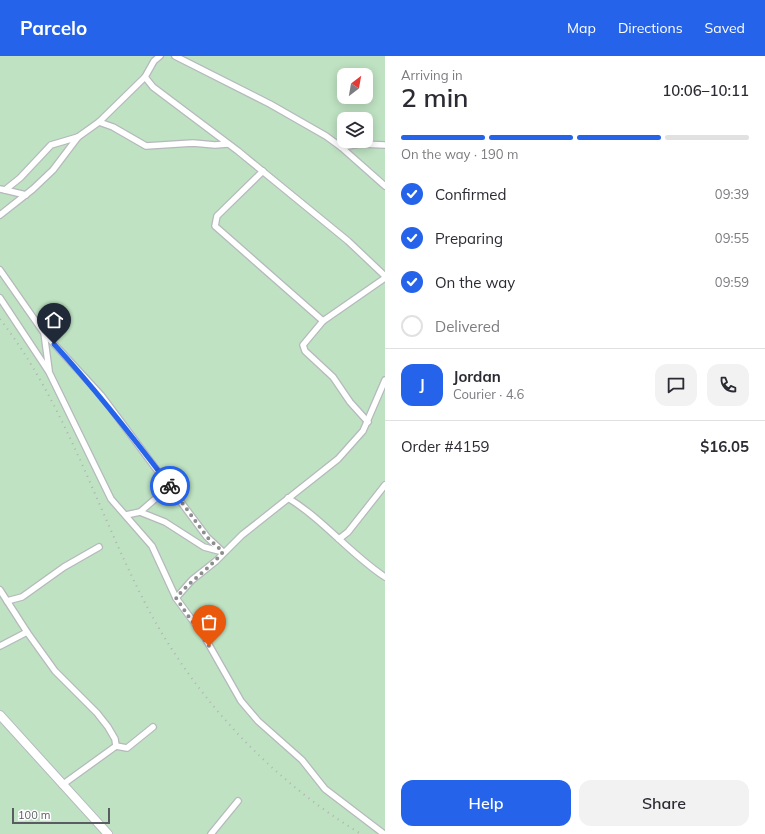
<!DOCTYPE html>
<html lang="en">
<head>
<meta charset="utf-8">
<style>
	body { margin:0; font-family:Mulish,sans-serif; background:#f2f2f3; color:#2b2b33; height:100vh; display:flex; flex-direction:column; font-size:15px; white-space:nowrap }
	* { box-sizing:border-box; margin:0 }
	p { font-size:13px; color:#7c7c81 }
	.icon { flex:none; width:22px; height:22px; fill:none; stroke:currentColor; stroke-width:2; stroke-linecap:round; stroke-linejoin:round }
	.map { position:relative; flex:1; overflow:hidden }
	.sheet { display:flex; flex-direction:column; background:#fff; width:380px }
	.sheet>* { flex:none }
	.needle { width:26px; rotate:31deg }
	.fabs { position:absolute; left:337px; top:12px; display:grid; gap:8px }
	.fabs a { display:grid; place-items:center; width:36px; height:36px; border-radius:8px; background:#fff; box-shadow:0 2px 10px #0003; font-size:20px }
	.scale { position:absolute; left:12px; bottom:10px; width:98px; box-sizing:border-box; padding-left:4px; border:2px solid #595c61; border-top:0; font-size:11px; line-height:14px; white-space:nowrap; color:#595c61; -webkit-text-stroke:3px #fff; paint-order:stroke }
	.pin { position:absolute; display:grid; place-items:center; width:34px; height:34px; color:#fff; margin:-41px -17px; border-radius:50% 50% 50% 0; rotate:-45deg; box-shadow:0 0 4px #0007 }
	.pin .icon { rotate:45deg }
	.courier { position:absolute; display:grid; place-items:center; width:40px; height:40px; margin:-20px; border:3px solid #2563eb; border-radius:50%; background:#fff; color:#222; box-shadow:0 1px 5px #0007 }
	.summary em { font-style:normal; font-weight:600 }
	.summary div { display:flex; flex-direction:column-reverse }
	.summary { display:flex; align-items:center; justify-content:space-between; height:68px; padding:0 16px }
	h1 { font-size:26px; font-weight:600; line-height:30px }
	.bar { display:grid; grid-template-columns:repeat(4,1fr); gap:6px 4px; align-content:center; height:48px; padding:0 16px }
	.bar i { height:5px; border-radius:3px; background:#e1e1e2 }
	.bar .on { background:#2563eb }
	.bar p { grid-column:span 4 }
	.line { display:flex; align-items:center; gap:10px; padding:0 16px; border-top:1px solid #e1e1e2 }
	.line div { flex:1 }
	.round { display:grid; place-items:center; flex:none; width:42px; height:42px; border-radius:12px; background:#f2f2f3 }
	ol { padding:0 16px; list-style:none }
	li { display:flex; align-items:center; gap:12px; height:44px }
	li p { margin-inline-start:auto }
	li .icon { padding:4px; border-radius:50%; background:#2563eb; color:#fff; stroke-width:4 }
	li:last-child { color:#7c7c81 }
	li i { width:22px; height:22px; border:2px solid #e1e1e2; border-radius:50% }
	.action { display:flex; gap:8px; margin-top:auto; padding:8px 16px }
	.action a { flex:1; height:46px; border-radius:12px; background:#2563eb; color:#fff; font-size:16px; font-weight:600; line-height:46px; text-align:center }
	.action a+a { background:#f2f2f3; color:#2b2b33 }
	header { display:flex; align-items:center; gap:24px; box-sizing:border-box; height:56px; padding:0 20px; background:#2563eb; color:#fff }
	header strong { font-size:19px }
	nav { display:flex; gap:22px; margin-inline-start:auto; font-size:14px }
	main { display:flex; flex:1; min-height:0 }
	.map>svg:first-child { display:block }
	.green { fill:#bee2c2; fill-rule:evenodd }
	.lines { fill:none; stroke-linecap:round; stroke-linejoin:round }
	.street-casing { stroke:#b6b8bd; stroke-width:8 }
	.secondary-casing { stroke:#b6b9bf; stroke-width:10 }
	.street { stroke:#fff; stroke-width:5.5 }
	.secondary { stroke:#fff; stroke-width:8 }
	.rail { stroke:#b1b2b2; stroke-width:2; stroke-dasharray:1 5; stroke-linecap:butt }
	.done { stroke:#8c8e8d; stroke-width:4; stroke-dasharray:0 7.2 }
	.route { stroke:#2563eb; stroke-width:5 }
</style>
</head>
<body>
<header>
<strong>Parcelo</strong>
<nav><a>Map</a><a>Directions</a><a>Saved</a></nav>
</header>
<main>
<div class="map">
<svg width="385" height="778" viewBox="0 0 385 778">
	<rect width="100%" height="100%" fill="#ebeae0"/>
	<!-- green -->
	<path class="green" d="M 0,0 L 385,0 L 385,778 L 0,778 ZM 344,19 L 366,19 L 366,41 L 344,41 ZM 344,63 L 366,63 L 366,85 L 344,85 Z"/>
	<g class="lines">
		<!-- street casing -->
		<g class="street-casing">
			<g id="street">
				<path d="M 175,0 L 270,48 L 326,80 L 341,91 L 385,130"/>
				<path d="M 145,21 L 153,31 L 238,95 L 348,185 L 385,220"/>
				<path d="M 99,66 L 113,71 L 146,90 L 193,87 L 215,89 L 228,88"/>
				<path d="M 341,91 L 361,88 L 385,89"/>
				<path d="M 263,115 L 217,160 L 215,170 L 323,265"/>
				<path d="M 0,133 L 5,134 L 20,122 L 51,89 L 78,81 L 99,66 L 145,21 L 154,5 L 160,0"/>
				<path d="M 5,134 L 26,139"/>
				<path d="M 0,159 L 33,133 L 53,114 L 78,81"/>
				<path d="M 0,214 L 44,277 L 101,339 L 207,481 L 223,496"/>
				<path d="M 0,242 L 49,316 L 111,443 L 152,490 L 176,542 L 204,580 L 241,645 L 258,665 L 302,704 L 325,733 L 384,778"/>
				<path d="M 44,277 L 49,314"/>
				<path d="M 368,366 L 350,346 L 333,321 L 305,295 L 303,289 L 323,265 L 385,222"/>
				<path d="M 288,442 C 324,464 350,498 385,521"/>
				<path d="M 140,456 L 165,466 L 204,491 L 223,496"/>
				<path d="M 126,459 L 140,456 L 170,430"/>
				<path d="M 339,483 L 348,476 L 385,429"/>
				<path d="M 0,534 L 27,576 L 55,615 L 97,657 L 108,671 L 115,683 L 116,690 L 62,729"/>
				<path d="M 176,542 L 192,524 L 216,505 L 242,479 L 338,403 L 363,375 L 385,324"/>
				<path d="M 7,545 L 22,541 L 64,511 L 99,491"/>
				<path d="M 0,590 L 27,576"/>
				<path d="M 116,690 L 127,692 L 153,671"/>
				<path d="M 211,778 L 238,745"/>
			</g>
		</g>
		<!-- secondary casing -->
		<g class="secondary-casing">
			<path id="secondary" d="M 0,659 L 108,778"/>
		</g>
		<!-- street -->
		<use href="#street" class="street"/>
		<!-- secondary -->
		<use href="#secondary" class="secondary"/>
		<!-- rail -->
		<path class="rail" d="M 0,263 C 64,346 94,445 140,537 C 189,636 267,721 361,778"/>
	</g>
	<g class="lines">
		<!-- done -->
		<path class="done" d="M 170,430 L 207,481 L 223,496 C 209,513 190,525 176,542 L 209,590"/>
		<!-- route -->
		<path class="route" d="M 54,288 C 95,333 133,381 170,430"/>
	</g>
</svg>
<div class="fabs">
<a><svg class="needle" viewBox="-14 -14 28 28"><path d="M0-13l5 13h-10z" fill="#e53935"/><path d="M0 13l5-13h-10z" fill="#7c7c81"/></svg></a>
<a><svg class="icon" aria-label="layers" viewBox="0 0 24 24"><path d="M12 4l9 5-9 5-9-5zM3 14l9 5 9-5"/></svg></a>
</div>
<div class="scale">100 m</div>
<div class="pin" style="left:209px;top:590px;background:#ea580c"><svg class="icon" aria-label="bag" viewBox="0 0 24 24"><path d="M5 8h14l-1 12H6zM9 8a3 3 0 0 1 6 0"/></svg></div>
<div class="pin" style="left:54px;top:288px;background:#1f2937"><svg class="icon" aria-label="home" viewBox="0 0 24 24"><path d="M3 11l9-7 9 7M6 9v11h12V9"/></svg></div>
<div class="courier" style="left:170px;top:430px"><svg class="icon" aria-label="bike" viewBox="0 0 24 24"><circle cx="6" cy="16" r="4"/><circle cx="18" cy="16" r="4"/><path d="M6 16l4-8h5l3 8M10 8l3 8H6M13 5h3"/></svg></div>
</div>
<section class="sheet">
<div class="summary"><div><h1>2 min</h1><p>Arriving in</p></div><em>10:06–10:11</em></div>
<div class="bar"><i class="on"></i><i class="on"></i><i class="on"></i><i></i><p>On the way · 190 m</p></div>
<ol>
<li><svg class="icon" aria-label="check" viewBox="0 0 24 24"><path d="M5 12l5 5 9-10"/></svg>Confirmed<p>09:39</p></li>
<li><svg class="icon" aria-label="check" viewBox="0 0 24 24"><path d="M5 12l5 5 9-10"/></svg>Preparing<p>09:55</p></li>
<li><svg class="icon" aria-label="check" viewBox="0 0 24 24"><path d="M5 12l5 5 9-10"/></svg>On the way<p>09:59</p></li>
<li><i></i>Delivered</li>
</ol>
<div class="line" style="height:72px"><b class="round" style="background:#2563eb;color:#fff">J</b><div><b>Jordan</b><p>Courier · 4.6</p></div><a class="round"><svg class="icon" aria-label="chat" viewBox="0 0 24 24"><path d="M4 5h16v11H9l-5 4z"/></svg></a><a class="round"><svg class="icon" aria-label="phone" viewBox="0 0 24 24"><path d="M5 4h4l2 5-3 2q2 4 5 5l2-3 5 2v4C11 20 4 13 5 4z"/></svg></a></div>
<div class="line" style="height:52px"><div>Order #4159</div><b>$16.05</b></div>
<div class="action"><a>Help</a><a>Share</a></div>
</section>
</main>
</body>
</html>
